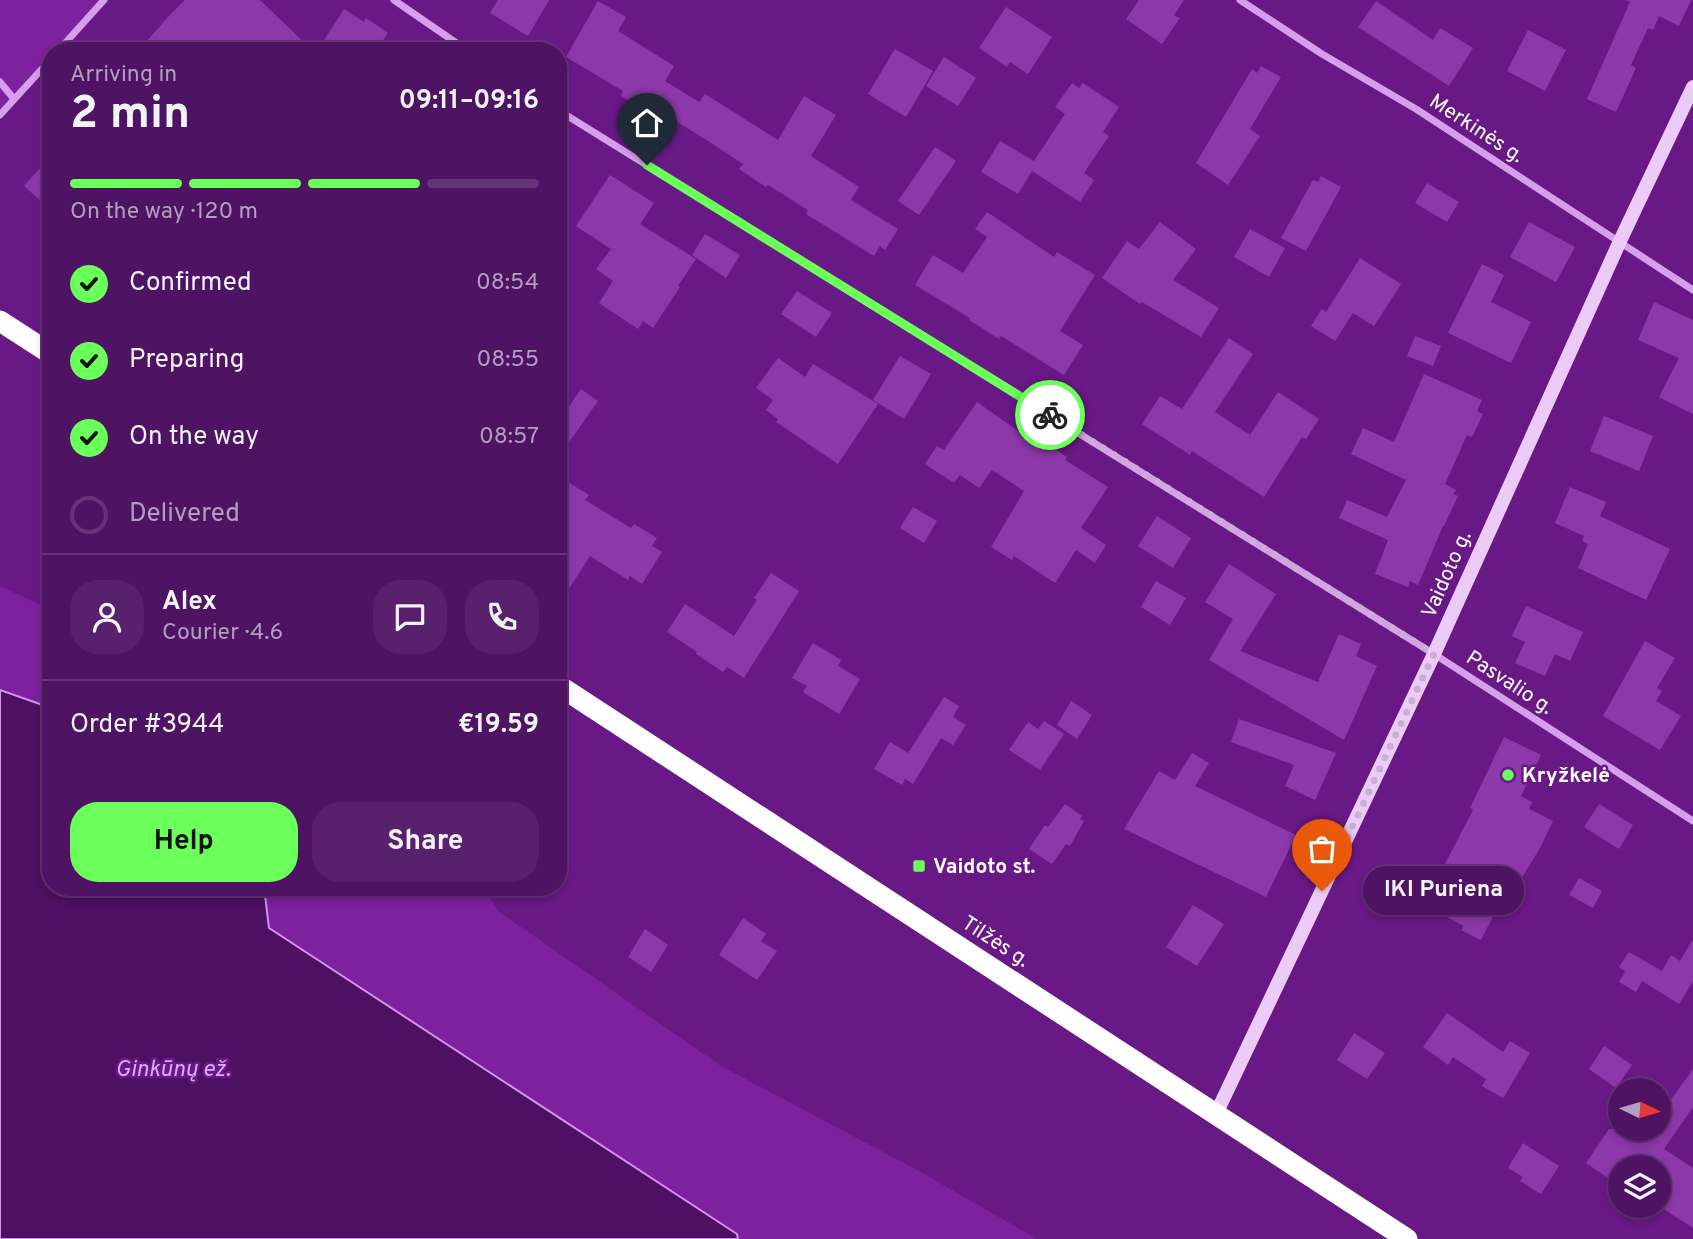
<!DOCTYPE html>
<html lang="en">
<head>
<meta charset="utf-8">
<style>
	body { margin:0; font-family:Overpass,sans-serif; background:#59206d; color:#f1f3f6; height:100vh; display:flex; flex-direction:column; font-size:26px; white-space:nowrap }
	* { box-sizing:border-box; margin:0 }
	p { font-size:23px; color:#b39ebf }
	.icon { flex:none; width:38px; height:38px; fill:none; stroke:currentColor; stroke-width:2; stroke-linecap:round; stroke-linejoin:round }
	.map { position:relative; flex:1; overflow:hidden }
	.drawer { position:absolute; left:42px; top:42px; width:525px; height:854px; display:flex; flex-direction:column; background:#4f1364; border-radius:28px; box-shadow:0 4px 10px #0003,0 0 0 2px #663278 }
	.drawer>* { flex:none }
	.needle { width:46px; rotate:95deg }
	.fabs { position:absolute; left:1608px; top:1078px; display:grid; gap:14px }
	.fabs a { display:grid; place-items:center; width:63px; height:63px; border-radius:50%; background:#4f1364; box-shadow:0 4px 10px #0003,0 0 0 2px #663278; font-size:35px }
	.pin { position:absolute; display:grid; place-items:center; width:60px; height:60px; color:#fff; margin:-72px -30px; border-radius:50% 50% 50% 0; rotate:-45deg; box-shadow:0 0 7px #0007 }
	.pin .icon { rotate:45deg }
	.courier { position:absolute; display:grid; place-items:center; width:70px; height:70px; margin:-35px; border:5px solid #6bff59; border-radius:50%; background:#fff; color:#222; box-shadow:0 2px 9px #0007 }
	.bubble { position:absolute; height:49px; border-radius:24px; background:#4f1364; box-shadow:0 4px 10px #0003,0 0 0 2px #663278; font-size:23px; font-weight:700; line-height:49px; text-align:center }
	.headline em { font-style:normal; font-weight:700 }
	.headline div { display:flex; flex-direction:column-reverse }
	.headline { display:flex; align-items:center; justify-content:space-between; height:119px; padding:0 28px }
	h1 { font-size:46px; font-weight:700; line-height:52px }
	.bar { display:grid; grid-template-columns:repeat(4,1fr); gap:10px 7px; align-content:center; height:84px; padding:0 28px }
	.bar i { height:9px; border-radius:5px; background:#663278 }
	.bar .on { background:#6bff59 }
	.bar p { grid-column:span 4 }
	.line { display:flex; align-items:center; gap:18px; padding:0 28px; border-top:2px solid #663278 }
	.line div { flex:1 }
	.round { display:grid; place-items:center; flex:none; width:74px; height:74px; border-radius:28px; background:#59206d }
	ol { padding:0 28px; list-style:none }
	li { display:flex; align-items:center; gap:21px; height:77px }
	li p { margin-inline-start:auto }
	li .icon { padding:7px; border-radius:50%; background:#6bff59; color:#111; stroke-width:4 }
	li:last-child { color:#b39ebf }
	li i { width:38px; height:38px; border:4px solid #663278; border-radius:50% }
	.button { display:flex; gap:14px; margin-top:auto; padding:14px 28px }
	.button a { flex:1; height:80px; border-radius:28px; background:#6bff59; color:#111; font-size:28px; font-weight:700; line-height:80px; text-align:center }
	.button a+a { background:#59206d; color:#f1f3f6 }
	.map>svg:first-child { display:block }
	.green { fill:#7d219e }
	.water { fill:#4e1062; stroke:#d491ef; stroke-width:2 }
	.building { fill:#8d38aa }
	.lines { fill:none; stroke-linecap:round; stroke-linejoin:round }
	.street { stroke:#d79eec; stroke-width:7 }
	.secondary { stroke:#edcbf9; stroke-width:14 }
	.highway { stroke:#fff; stroke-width:21 }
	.done { stroke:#caaed4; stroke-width:7; stroke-dasharray:0 12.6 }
	.route { stroke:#6bff59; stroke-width:9 }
	.poi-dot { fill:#6bff59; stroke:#691985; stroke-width:2.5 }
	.labels { text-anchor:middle; stroke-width:5; stroke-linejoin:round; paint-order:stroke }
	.street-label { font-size:21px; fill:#fff; stroke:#691985 }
	.poi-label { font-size:21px; font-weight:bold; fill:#fff; stroke:#691985; text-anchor:start }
	.water-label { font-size:23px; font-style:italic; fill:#dfaaf4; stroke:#691985 }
</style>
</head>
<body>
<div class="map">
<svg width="1693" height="1239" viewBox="0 0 1693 1239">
	<rect width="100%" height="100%" fill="#691985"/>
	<!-- green -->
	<g class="green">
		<path d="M 0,0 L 103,0 L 58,51 L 51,51 L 51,58 L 0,114 Z"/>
		<path d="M 0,586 L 51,610 L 51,708 L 0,690 Z"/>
		<path d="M 264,887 L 484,887 L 498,911 L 721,1066 L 919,1171 L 1037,1239 L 738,1239 L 737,1234 L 269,928 Z"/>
	</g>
	<!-- water -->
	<path class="water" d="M 0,690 L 51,708 L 51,887 L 264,887 L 269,928 L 737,1234 L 738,1239 L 0,1239 Z"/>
	<!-- building -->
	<g class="building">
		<path d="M 185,0 L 260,0 L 313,51 L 138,51 L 169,16 Z"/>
		<path d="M 498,0 L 549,0 L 528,36 L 490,13 Z"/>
		<path d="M 1139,0 L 1184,0 L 1174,15 L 1180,18 L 1162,44 L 1126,19 Z"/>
		<path d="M 1626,0 L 1691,0 L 1679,26 L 1659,16 L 1653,30 L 1648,28 L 1631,65 L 1636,68 L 1616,112 L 1587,99 L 1630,2 Z"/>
		<path d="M 598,1 L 626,17 L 618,31 L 674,66 L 665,81 L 699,102 L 705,94 L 778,140 L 804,96 L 836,115 L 811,156 L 859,187 L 851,200 L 898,229 L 885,250 L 880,246 L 874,256 L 806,214 L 808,210 L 768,185 L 766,187 L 739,169 L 743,164 L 705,139 L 648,104 L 644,110 L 621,96 L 623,91 L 566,57 Z"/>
		<path d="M 1376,1 L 1433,40 L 1440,28 L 1473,48 L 1449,86 L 1358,27 Z"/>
		<path d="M 1006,7 L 1052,37 L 1028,74 L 1010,62 L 1007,67 L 979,48 Z"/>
		<path d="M 344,9 L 364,22 L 366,18 L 388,33 L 376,51 L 317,51 Z"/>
		<path d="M 1528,30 L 1566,50 L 1545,91 L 1507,71 Z"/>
		<path d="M 895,49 L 933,71 L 906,117 L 868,94 Z"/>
		<path d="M 944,57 L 976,78 L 958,106 L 926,86 Z"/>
		<path d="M 1261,66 L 1281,77 L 1250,129 L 1260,136 L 1228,185 L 1196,163 L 1252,69 L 1257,73 Z"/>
		<path d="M 1072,83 L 1079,88 L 1083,83 L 1119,107 L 1103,132 L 1109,136 L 1084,173 L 1094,180 L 1080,202 L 1032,171 L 1018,194 L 981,172 L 1000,141 L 1034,161 L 1065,114 L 1055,107 Z"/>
		<path d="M 935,147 L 956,161 L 919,215 L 898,201 Z"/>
		<path d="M 51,156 L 51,210 L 24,186 Z"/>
		<path d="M 610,175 L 654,203 L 640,224 L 696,259 L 678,286 L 680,287 L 653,328 L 643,321 L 638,329 L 599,303 L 613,281 L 596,269 L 611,249 L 576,226 Z"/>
		<path d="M 1321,176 L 1341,187 L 1306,251 L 1281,238 L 1313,180 L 1318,182 Z"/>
		<path d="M 1427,183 L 1459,202 L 1447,222 L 1415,203 Z"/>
		<path d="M 987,212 L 1054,257 L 1057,252 L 1095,275 L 1060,331 L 1083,345 L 1064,375 L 1001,336 L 999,339 L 969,320 L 970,318 L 915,285 L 933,255 L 963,273 L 987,237 L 975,229 Z"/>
		<path d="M 1160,222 L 1196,249 L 1173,280 L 1219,308 L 1201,337 L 1142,302 L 1140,304 L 1102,278 L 1127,241 L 1139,249 Z"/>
		<path d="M 1529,222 L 1575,247 L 1556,282 L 1510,257 Z"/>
		<path d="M 1250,229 L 1285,248 L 1269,277 L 1234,257 Z"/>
		<path d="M 705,234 L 740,255 L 726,278 L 692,255 Z"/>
		<path d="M 1360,258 L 1401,284 L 1374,326 L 1353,313 L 1335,341 L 1311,326 L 1322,309 L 1326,312 Z"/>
		<path d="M 1482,264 L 1504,275 L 1491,302 L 1531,322 L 1511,363 L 1448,333 Z"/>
		<path d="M 797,291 L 832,313 L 816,337 L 781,314 Z"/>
		<path d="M 1654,302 L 1693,320 L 1693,414 L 1659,397 L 1679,358 L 1638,340 Z"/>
		<path d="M 1415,336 L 1441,346 L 1433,366 L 1407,356 Z"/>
		<path d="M 1229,338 L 1253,354 L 1215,412 L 1250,435 L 1278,392 L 1319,419 L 1306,439 L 1302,437 L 1264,497 L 1192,451 L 1190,455 L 1142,424 L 1160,396 L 1182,409 Z"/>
		<path d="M 900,356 L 931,374 L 904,419 L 873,400 Z"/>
		<path d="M 778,358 L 805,377 L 813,364 L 878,404 L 838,464 L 776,422 L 778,419 L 766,410 L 773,400 L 756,388 Z"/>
		<path d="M 1424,374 L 1482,400 L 1477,411 L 1483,414 L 1472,437 L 1467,435 L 1445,484 L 1456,490 L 1453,494 L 1458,496 L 1444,526 L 1443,526 L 1418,585 L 1410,581 L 1408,587 L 1375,574 L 1388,540 L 1339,518 L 1347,500 L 1387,517 L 1406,480 L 1351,454 L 1363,428 L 1394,442 Z"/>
		<path d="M 581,389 L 598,401 L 558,458 L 558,422 Z"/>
		<path d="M 977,402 L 1032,441 L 1035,436 L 1067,457 L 1065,460 L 1108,487 L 1081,528 L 1106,545 L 1095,563 L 1076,550 L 1055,583 L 1014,556 L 1012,560 L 991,547 L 1024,491 L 992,470 L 979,488 L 960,475 L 954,483 L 925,464 L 937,446 L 944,450 Z"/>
		<path d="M 1604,416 L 1653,436 L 1639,471 L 1590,451 Z"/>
		<path d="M 558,476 L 589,495 L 585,500 L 631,528 L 634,524 L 657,538 L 652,546 L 662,552 L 642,584 L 630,576 L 628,580 L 590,556 L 558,606 Z"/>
		<path d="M 1570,487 L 1606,502 L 1600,516 L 1670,549 L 1646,600 L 1578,568 L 1588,544 L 1582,541 L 1584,536 L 1555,523 Z"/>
		<path d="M 913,507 L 937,521 L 924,543 L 900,528 Z"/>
		<path d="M 1157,516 L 1191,538 L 1173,568 L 1138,546 Z"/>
		<path d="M 1229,564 L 1276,594 L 1240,651 L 1318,682 L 1339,634 L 1361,644 L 1356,656 L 1377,666 L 1344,740 L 1209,660 L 1233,619 L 1205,602 Z"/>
		<path d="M 771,573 L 799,591 L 744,678 L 727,667 L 723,672 L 696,654 L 697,652 L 667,632 L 685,604 L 734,636 L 757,600 L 754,598 Z"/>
		<path d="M 1156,581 L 1186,598 L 1170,625 L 1141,607 Z"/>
		<path d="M 1526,606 L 1583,632 L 1570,661 L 1555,654 L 1545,676 L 1515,663 L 1525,642 L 1512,636 Z"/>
		<path d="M 1645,641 L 1675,658 L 1657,688 L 1662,691 L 1656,701 L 1681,716 L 1660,750 L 1603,716 Z"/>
		<path d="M 813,643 L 841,660 L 838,666 L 860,679 L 839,714 L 803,692 L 807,686 L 792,678 Z"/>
		<path d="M 944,697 L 959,706 L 953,717 L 966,725 L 953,745 L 941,738 L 913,784 L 905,779 L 902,785 L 874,769 L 890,742 L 908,753 Z"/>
		<path d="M 1071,701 L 1092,715 L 1077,739 L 1057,725 Z"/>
		<path d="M 1239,719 L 1336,753 L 1315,800 L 1285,786 L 1294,765 L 1231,742 Z"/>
		<path d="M 1044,721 L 1064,734 L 1040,770 L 1009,750 L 1028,722 L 1038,729 Z"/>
		<path d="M 1504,737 L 1541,755 L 1521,796 L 1532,802 L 1529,809 L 1553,821 L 1540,848 L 1513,892 L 1507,889 L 1481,940 L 1461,930 L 1464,926 L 1439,913 L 1449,893 L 1434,885 L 1473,810 L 1470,808 Z"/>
		<path d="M 1192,753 L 1209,763 L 1195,786 L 1296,835 L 1266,897 L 1124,829 L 1159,771 L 1175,780 Z"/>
		<path d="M 1065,804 L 1082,816 L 1080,819 L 1084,821 L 1070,846 L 1066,844 L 1052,864 L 1029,849 L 1045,825 L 1048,827 Z"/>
		<path d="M 1599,804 L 1633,825 L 1619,849 L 1584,827 Z"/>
		<path d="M 1579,878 L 1602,891 L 1593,908 L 1569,895 Z"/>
		<path d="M 1193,905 L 1224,924 L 1197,966 L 1166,947 Z"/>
		<path d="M 743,918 L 766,934 L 761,941 L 777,951 L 757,980 L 719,955 Z"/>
		<path d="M 645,929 L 668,945 L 651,972 L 628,957 Z"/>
		<path d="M 1693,939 L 1693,981 L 1679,1004 L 1642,981 L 1636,992 L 1619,982 L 1625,971 L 1619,967 L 1629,952 L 1662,971 L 1671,955 L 1680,961 Z"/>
		<path d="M 1447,1013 L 1503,1052 L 1510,1041 L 1530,1053 L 1503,1098 L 1482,1086 L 1486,1079 L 1453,1057 L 1448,1065 L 1423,1047 Z"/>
		<path d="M 1354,1033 L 1385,1053 L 1367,1079 L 1337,1060 Z"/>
		<path d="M 1604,1046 L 1632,1065 L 1616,1088 L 1589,1069 Z"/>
		<path d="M 1693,1069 L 1693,1107 L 1664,1149 L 1693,1168 L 1693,1228 L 1659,1206 L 1659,1167 L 1620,1167 L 1620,1186 L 1586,1163 L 1609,1129 L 1659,1129 L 1659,1116 Z"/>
		<path d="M 1523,1143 L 1559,1166 L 1541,1194 L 1520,1181 L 1523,1177 L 1508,1168 Z"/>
	</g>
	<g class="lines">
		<!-- street -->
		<g class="street">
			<path d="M 394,0 L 468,51"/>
			<path d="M 1240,0 L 1322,54 L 1416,109 L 1693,290"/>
			<path d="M 58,51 L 104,0"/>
			<path d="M 0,82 L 14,99"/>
			<path d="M 558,110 L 1434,654 L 1693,821"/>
			<path d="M 0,115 L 51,59"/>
		</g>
		<!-- secondary -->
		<path class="secondary" d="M 1216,1114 L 1434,654 L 1620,241 L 1693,87"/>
		<!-- highway -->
		<g class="highway">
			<path d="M 0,321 L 51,354"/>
			<path d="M 558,685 L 1407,1239"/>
		</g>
	</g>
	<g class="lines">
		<!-- done -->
		<path class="done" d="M 1050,415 L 1434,654 L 1322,891"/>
		<!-- route -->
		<path class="route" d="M 647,165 L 1050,415"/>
	</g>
	<!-- markers -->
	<g class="poi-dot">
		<circle cx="1508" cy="775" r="7"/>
		<rect x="912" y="859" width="14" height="14" rx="3.5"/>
	</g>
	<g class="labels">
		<!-- street labels -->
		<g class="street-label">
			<text transform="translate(1477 128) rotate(33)" y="7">Merkinės g.</text>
			<text transform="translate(1446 574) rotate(-66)" y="7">Vaidoto g.</text>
			<text transform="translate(1510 682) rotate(33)" y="7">Pasvalio g.</text>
			<text transform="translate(996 941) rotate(33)" y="7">Tilžės g.</text>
		</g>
		<!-- poi labels -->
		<g class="poi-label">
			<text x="1522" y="782">Kryžkelė</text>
			<text x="933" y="873">Vaidoto st.</text>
		</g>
		<!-- water labels -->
		<g class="water-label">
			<text x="173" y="1076">Ginkūnų ež.</text>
		</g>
	</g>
</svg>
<div class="fabs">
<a><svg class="needle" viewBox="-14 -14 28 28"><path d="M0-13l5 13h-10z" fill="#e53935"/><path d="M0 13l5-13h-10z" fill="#b39ebf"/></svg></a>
<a><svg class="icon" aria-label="layers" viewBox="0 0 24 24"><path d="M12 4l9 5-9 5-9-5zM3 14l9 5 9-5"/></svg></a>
</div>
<div class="pin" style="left:1322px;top:891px;background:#ea580c"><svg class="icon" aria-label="bag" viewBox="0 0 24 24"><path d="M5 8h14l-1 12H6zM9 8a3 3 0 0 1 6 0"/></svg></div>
<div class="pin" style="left:647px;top:165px;background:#1f2937"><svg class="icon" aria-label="home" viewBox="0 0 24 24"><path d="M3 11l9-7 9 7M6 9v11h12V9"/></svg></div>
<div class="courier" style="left:1050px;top:415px"><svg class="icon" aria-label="bike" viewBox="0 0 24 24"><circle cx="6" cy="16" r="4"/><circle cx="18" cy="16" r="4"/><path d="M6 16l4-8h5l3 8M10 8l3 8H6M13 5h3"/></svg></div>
<div class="bubble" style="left:1363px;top:866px;width:161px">IKI Puriena</div>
<section class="drawer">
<div class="headline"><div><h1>2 min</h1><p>Arriving in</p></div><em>09:11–09:16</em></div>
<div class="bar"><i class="on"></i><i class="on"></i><i class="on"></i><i></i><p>On the way · 120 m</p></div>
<ol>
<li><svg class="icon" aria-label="check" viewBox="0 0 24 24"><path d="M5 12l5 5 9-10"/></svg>Confirmed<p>08:54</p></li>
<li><svg class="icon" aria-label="check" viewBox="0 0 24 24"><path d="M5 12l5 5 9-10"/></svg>Preparing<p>08:55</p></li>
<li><svg class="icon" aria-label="check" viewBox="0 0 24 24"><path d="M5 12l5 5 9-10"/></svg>On the way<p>08:57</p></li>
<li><i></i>Delivered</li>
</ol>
<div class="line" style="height:126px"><a class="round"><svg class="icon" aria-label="person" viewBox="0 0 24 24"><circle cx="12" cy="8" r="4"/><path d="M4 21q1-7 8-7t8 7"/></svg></a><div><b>Alex</b><p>Courier · 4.6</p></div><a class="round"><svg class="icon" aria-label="chat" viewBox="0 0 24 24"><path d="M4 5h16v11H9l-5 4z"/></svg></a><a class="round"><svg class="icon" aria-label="phone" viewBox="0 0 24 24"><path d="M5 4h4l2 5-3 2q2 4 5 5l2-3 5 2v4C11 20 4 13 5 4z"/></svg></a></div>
<div class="line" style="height:91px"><div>Order #3944</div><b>€19.59</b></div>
<div class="button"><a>Help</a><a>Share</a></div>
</section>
</div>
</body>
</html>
